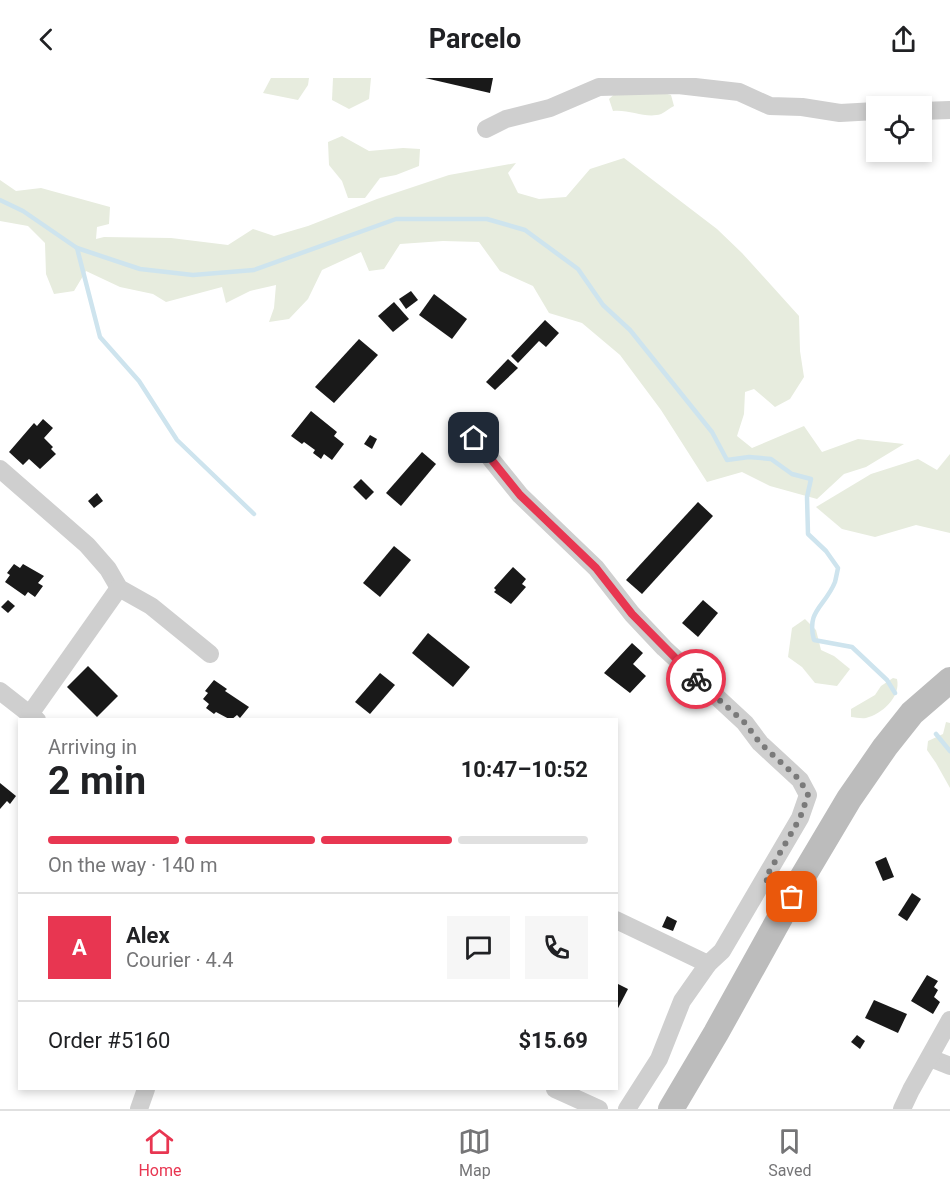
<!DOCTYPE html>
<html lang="en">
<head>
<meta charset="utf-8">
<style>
	body { margin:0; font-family:Roboto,sans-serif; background:#f6f6f6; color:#202124; height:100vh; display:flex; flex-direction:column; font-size:22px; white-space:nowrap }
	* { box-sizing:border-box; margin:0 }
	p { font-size:20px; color:#757577 }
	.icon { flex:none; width:33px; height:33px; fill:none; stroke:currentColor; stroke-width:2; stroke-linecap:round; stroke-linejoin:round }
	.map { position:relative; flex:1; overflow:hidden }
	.panel { position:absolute; left:18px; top:640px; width:600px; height:372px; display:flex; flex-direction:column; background:#fff; border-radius:0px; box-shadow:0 3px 9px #0003 }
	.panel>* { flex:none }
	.fabs { position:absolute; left:866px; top:18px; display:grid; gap:12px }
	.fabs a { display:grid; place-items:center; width:66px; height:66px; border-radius:0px; background:#fff; box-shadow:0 3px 9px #0003; font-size:30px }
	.pin { position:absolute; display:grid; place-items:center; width:51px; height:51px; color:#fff; margin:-26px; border-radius:12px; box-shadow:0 3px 9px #0006 }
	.courier { position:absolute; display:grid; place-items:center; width:60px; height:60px; margin:-30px; border:4px solid #e83651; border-radius:50%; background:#fff; color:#222; box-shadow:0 2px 8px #0007 }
	.overview em { font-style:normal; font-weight:700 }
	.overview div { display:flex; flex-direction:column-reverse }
	.overview { display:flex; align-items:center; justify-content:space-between; height:102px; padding:0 30px }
	h1 { font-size:39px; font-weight:700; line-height:45px }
	.bar { display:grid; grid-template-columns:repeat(4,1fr); gap:9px 6px; align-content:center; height:72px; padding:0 30px }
	.bar i { height:8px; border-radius:4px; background:#e0e0e0 }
	.bar .on { background:#e83651 }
	.bar p { grid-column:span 4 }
	.line { display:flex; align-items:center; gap:15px; padding:0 30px; border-top:2px solid #e0e0e0 }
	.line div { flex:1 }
	.round { display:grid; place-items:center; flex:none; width:63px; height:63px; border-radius:0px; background:#f6f6f6 }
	header { display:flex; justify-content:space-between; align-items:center; height:78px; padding:0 30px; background:#fff; font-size:27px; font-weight:700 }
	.tabs { display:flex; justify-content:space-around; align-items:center; height:84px; border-top:2px solid #e0e0e0; background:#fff; font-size:16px; color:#757577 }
	.tabs a { display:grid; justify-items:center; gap:3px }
	.tabs .on { color:#e83651 }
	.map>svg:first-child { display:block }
	.green { fill:#e7ecde }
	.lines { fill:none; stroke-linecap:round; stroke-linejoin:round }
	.stream { stroke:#cee4ee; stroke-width:4.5 }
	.building { fill:#191919 }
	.minor { stroke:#cfcfcf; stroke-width:18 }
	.secondary { stroke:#bcbcbc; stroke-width:26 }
	.done { stroke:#7a7a7a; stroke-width:6; stroke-dasharray:0 10.8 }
	.route { stroke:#e83651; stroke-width:8 }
</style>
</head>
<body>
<header><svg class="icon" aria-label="back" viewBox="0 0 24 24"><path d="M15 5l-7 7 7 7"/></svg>Parcelo<svg class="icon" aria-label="share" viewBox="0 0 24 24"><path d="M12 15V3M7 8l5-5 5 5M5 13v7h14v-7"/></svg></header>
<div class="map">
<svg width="950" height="1031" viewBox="0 0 950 1031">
	<rect width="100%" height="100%" fill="#fff"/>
	<!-- green -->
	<g class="green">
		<path d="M 271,0 L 309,0 L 308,7 L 298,22 L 263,15 Z"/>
		<path d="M 333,0 L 371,0 L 369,21 L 349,31 L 332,22 Z"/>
		<path d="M 618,13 L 660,14 L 671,17 L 674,28 C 670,30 665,34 661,36 C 646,41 629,31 613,33 L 609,21 Z"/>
		<path d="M 342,58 L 369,73 L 403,70 L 420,71 L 419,88 L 396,97 L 380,100 L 365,120 L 348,120 L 342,103 L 329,87 L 328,64 Z"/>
		<path d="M 624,80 L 717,151 L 742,175 L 799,238 L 800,273 L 804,299 L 790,321 L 775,329 L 754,311 L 745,314 L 744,336 L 737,358 L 752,370 L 804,348 L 822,374 L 858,361 L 904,366 L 866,389 L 844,396 L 817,421 L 770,408 L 742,394 L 707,404 L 661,332 L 620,277 L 582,245 L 549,235 L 533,208 L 500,193 L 479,164 L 443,163 L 400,166 L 384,191 L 369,193 L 361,174 L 322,192 L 308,221 L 289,241 L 269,244 L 274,230 L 276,207 L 250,213 L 226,225 L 222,209 L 166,224 L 153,216 L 120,209 L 86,193 L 74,213 L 54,216 L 46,196 L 45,165 L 28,148 L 0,143 L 0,102 L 16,113 L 41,110 L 110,129 L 109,146 L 97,149 L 96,161 L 104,159 L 171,160 L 228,167 L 253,151 L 274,158 L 308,148 L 377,121 L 449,97 L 516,85 L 508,95 L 518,115 L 539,121 L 566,119 L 590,91 Z"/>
		<path d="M 950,376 L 950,455 L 916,447 L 875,459 L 842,451 L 816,429 L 871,396 L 918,381 L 937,392 Z"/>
		<path d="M 805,541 L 816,552 L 821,572 L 834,578 L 850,591 L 837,608 L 815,605 L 802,589 L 788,579 L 792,550 Z"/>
		<path d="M 893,600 L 897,601 C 901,619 882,636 866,640 C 861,641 855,639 851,639 L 851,631 L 875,617 L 881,608 Z"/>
		<path d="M 946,644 L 950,645 L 950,710 L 936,685 L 927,672 L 928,663 L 943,656 Z"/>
	</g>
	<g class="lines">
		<!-- stream -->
		<g class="stream">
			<path d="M 0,122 L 23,133 L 77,170 L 140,191 L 193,197 L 254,192 L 396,141 L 487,141 L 525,152 L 578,191 L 603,227 L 630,252 L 712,354 L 727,382 L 749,379 L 771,381 L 792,396 L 811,401 L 807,419 L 808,456 L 826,473 L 838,490 C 837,495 836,500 835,504 C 825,529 806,532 814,562 L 852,569 L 887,602 L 895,615"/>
			<path d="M 77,170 L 100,259 L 139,303 L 177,362 L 254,436"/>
			<path d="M 936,656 L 950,673"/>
		</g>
	</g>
	<!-- building -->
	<g class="building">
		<path d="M 425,0 L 493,0 L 490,15 Z"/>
		<path d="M 411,213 L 418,222 L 406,231 L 399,221 Z"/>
		<path d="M 434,216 L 467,241 L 452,261 L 419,237 Z"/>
		<path d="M 394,224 L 409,241 L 393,254 L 378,238 Z"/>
		<path d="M 545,242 L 559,255 L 546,269 L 539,263 L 518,285 L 511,278 Z"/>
		<path d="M 359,261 L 378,277 L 334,325 L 315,309 Z"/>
		<path d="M 508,281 L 518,290 L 495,312 L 486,304 Z"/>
		<path d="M 311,333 L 337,354 L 334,358 L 344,366 L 332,382 L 324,376 L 321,381 L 313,375 L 315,372 L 304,364 L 302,366 L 291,358 Z"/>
		<path d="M 43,341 L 53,350 L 44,360 L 53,369 L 51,371 L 56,376 L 40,391 L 29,381 L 23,387 L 9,374 L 34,345 L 37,348 Z"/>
		<path d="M 370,357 L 377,361 L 372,371 L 364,366 Z"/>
		<path d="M 422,374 L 436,386 L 401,428 L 386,415 Z"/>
		<path d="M 361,401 L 374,414 L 366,422 L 353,409 Z"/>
		<path d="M 97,415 L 103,423 L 94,430 L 88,423 Z"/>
		<path d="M 698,424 L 713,438 L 642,516 L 626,502 Z"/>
		<path d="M 394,468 L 411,482 L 380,519 L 363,505 Z"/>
		<path d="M 14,486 L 20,490 L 23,486 L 44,498 L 38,505 L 43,508 L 35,519 L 28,514 L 25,518 L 5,504 L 10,497 L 7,495 Z"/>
		<path d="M 513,489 L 526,501 L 522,506 L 526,509 L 511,526 L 494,514 L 496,512 L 494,510 Z"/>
		<path d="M 8,522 L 15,528 L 8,535 L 1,529 Z"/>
		<path d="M 703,522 L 718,535 L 698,559 L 682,545 Z"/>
		<path d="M 428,555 L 470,589 L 453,609 L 412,575 Z"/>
		<path d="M 632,565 L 643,575 L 633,586 L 646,598 L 630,615 L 604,595 Z"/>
		<path d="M 88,588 L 118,618 L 97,639 L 67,609 Z"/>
		<path d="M 380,595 L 395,607 L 370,636 L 355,624 Z"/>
		<path d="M 214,602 L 227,611 L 225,613 L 249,629 L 240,640 L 237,637 L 231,642 L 216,634 L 214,636 L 206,630 L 209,626 L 203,621 L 208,615 L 205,613 Z"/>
		<path d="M 0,705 L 16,718 L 10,726 L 7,723 L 0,731 Z"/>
		<path d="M 886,779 L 894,799 L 883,803 L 875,784 Z"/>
		<path d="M 912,815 L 921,821 L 907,843 L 898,837 Z"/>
		<path d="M 667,838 L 677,843 L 673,853 L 662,849 Z"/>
		<path d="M 927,897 L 938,903 L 934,909 L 938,912 L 934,919 L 940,924 L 933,936 L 911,923 Z"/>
		<path d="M 616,905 L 628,911 L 616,934 Z"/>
		<path d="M 874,922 L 907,936 L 898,955 L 865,940 Z"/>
		<path d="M 857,957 L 865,963 L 860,971 L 851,964 Z"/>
	</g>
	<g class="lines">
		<!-- minor -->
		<g class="minor">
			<path d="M 921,33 L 950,32"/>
			<path d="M 486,51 L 506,41 L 550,30 L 599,9 L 678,7 L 739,14 L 770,28 L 802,29 L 840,35 L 876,33"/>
			<path d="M 474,360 L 520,417 L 596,490 L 632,536 L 664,570 L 745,645 L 760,665 L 800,702 L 808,717 L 800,740 L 722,873 L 708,886 L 682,923 L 659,981 L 627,1031"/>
			<path d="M 0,391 L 87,467 L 108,491 L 119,510 L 151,528 L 210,576"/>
			<path d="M 0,613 L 37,642"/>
			<path d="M 30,636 L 119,510"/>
			<path d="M 616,842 L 708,886"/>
			<path d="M 930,980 L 950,988"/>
			<path d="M 555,1011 L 599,1031"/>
			<path d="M 139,1031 L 146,1011"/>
			<path d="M 902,1031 L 911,1012 L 950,942"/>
		</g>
		<!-- secondary -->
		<path class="secondary" d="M 671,1031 L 716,955 L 802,800 L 849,721 L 885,669 L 912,635 L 950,602"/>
	</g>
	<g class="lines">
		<!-- done -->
		<path class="done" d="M 696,601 L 745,645 L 760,665 L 800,702 L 808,717 L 800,740 L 765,801 L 792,819"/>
		<!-- route -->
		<path class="route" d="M 474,360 L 520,417 L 596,490 L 632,536 L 696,601"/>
	</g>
</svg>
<div class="fabs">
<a><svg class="icon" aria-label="locate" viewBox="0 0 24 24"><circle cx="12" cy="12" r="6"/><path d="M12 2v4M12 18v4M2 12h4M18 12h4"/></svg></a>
</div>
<div class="pin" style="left:792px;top:819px;background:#ea580c"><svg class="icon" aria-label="bag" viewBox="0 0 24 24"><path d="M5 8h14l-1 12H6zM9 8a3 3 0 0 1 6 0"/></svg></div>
<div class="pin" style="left:474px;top:360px;background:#1f2937"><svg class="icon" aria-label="home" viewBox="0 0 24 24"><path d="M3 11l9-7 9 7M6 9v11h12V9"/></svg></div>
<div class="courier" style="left:696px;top:601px"><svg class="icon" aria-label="bike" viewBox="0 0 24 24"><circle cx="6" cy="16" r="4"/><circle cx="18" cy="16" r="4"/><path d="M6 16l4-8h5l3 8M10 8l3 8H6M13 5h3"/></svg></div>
<section class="panel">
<div class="overview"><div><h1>2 min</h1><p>Arriving in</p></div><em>10:47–10:52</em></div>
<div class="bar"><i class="on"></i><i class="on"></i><i class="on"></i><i></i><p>On the way · 140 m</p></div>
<div class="line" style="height:108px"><b class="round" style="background:#e83651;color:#fff">A</b><div><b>Alex</b><p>Courier · 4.4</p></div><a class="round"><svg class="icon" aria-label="chat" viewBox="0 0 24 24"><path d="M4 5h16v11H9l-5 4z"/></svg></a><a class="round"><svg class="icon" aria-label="phone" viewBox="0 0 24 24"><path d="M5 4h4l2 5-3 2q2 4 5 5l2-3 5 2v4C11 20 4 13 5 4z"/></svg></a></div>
<div class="line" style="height:78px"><div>Order #5160</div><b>$15.69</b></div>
</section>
</div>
<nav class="tabs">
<a class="on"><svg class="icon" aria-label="home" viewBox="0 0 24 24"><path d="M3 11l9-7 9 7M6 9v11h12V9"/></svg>Home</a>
<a><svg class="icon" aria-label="map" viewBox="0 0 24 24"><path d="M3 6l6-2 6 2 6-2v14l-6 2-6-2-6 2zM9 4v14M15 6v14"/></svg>Map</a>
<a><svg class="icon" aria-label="saved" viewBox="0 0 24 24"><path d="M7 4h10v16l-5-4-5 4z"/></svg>Saved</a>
</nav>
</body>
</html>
